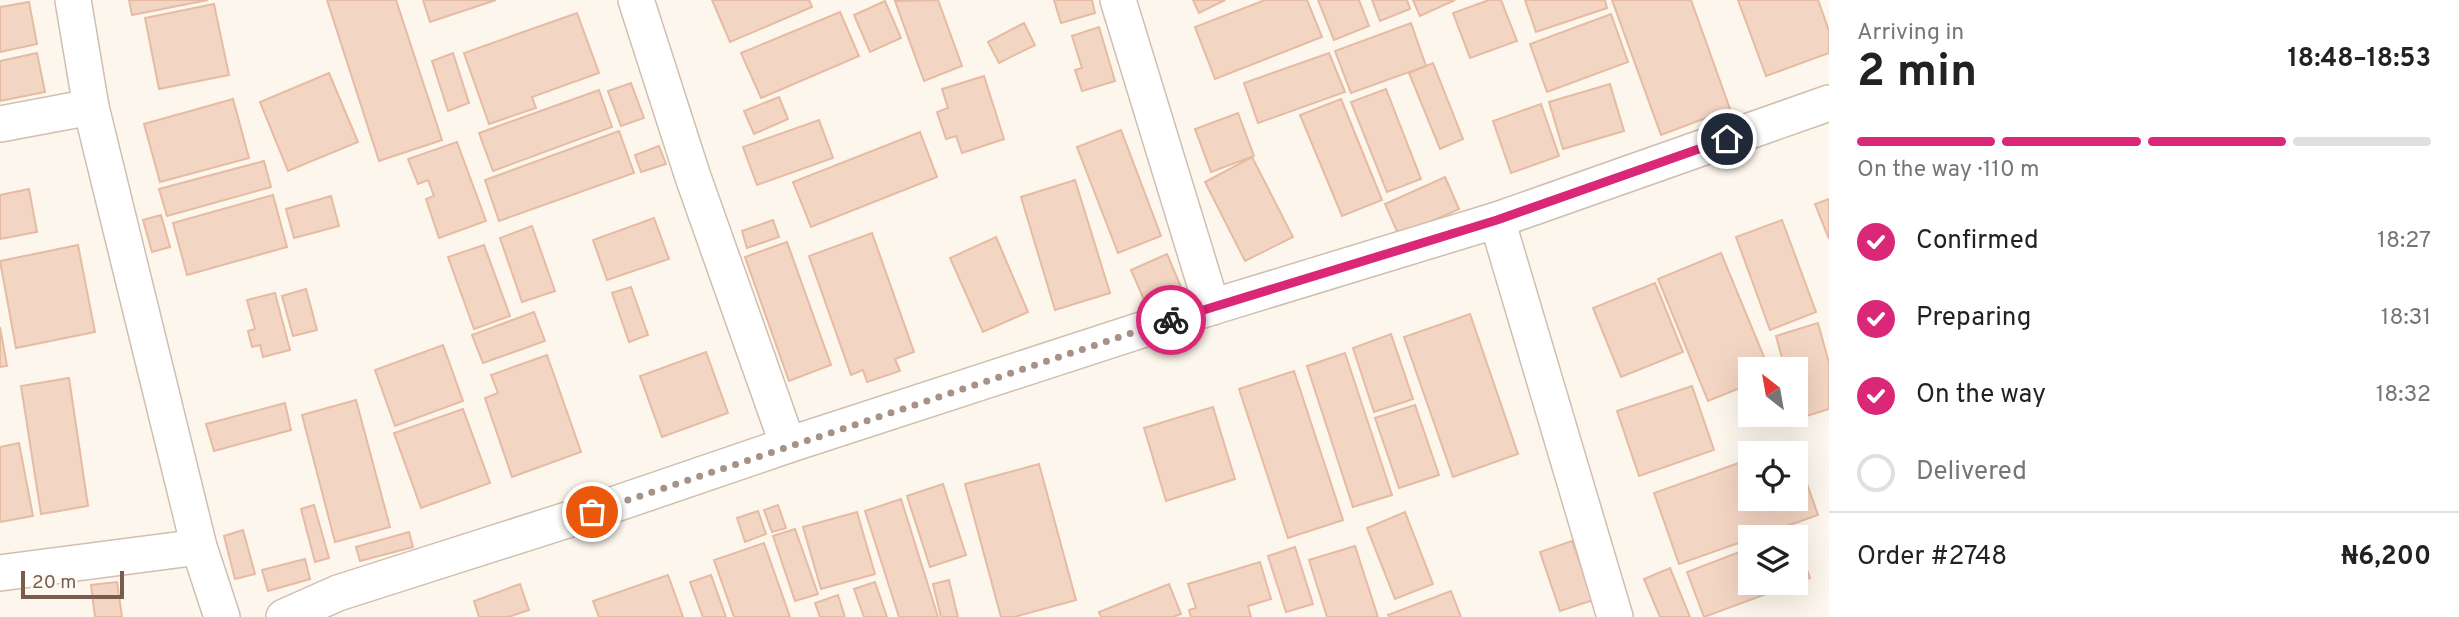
<!DOCTYPE html>
<html lang="en">
<head>
<meta charset="utf-8">
<style>
	body { margin:0; font-family:Overpass,sans-serif; background:#f6f6f6; color:#222; height:100vh; display:flex; flex-direction:column; font-size:26px; white-space:nowrap }
	* { box-sizing:border-box; margin:0 }
	p { font-size:23px; color:#767676 }
	.icon { flex:none; width:38px; height:38px; fill:none; stroke:currentColor; stroke-width:2; stroke-linecap:round; stroke-linejoin:round }
	.map { position:relative; flex:1; overflow:hidden }
	.details { display:flex; flex-direction:column; background:#fff; width:630px }
	.details>* { flex:none }
	.needle { width:46px; rotate:329deg }
	.controls { position:absolute; left:1738px; top:357px; display:grid; gap:14px }
	.controls a { display:grid; place-items:center; width:70px; height:70px; border-radius:0px; background:#fff; box-shadow:0 7px 28px #0002; font-size:35px }
	.scale { position:absolute; left:21px; bottom:18px; width:103px; box-sizing:border-box; padding-left:7px; border:4px solid #7a5c4d; border-top:0; font-size:19px; line-height:24px; white-space:nowrap; color:#7a5c4d; -webkit-text-stroke:5px #fffaf3; paint-order:stroke }
	.pin { position:absolute; display:grid; place-items:center; width:60px; height:60px; color:#fff; margin:-30px; border:4px solid #fff; border-radius:50%; box-shadow:0 2px 7px #0007 }
	.courier { position:absolute; display:grid; place-items:center; width:70px; height:70px; margin:-35px; border:5px solid #db2777; border-radius:50%; background:#fff; color:#222; box-shadow:0 2px 9px #0007 }
	.summary em { font-style:normal; font-weight:700 }
	.summary div { display:flex; flex-direction:column-reverse }
	.summary { display:flex; align-items:center; justify-content:space-between; height:119px; padding:0 28px }
	h1 { font-size:46px; font-weight:700; line-height:52px }
	.bar { display:grid; grid-template-columns:repeat(4,1fr); gap:10px 7px; align-content:center; height:84px; padding:0 28px }
	.bar i { height:9px; border-radius:5px; background:#e0e0e0 }
	.bar .current { background:#db2777 }
	.bar p { grid-column:span 4 }
	.line { display:flex; align-items:center; gap:18px; padding:0 28px; border-top:2px solid #e0e0e0 }
	.line div { flex:1 }
	ol { padding:0 28px; list-style:none }
	li { display:flex; align-items:center; gap:21px; height:77px }
	li p { margin-inline-start:auto }
	li .icon { padding:7px; border-radius:50%; background:#db2777; color:#fff; stroke-width:4 }
	li:last-child { color:#767676 }
	li i { width:38px; height:38px; border:4px solid #e0e0e0; border-radius:50% }
	main { display:flex; flex:1; min-height:0 }
	.map>svg:first-child { display:block }
	.building { fill:#f3d5c3; stroke:#e6bba3; stroke-width:2 }
	.lines { fill:none; stroke-linecap:round; stroke-linejoin:round }
	.minor-casing { stroke:#d1beb0; stroke-width:38 }
	.minor { stroke:#fff; stroke-width:35 }
	.done { stroke:#a89285; stroke-width:7; stroke-dasharray:0 12.6 }
	.route { stroke:#db2777; stroke-width:9 }
</style>
</head>
<body>
<main>
<div class="map">
<svg width="1829" height="617" viewBox="0 0 1829 617">
	<rect width="100%" height="100%" fill="#fdf6ec"/>
	<!-- building -->
	<g class="building">
		<path d="M 129,0 L 208,0 L 132,15 Z"/>
		<path d="M 327,0 L 396,0 L 442,140 L 379,161 Z"/>
		<path d="M 423,0 L 496,0 L 430,22 Z"/>
		<path d="M 712,0 L 809,0 L 812,7 L 730,42 Z"/>
		<path d="M 938,0 L 962,66 L 924,81 L 895,1 Z"/>
		<path d="M 1054,0 L 1092,0 L 1095,13 L 1061,23 Z"/>
		<path d="M 1193,0 L 1225,0 L 1199,13 Z"/>
		<path d="M 1265,0 L 1307,0 L 1322,37 L 1215,79 L 1195,27 Z"/>
		<path d="M 1318,0 L 1359,0 L 1369,26 L 1334,40 Z"/>
		<path d="M 1372,0 L 1407,0 L 1410,9 L 1380,21 Z"/>
		<path d="M 1413,0 L 1455,0 L 1420,16 Z"/>
		<path d="M 1489,0 L 1501,0 L 1517,41 L 1470,58 L 1453,13 Z"/>
		<path d="M 1525,0 L 1605,0 L 1607,8 L 1536,32 Z"/>
		<path d="M 1612,0 L 1691,0 L 1730,109 L 1661,135 Z"/>
		<path d="M 1738,0 L 1818,0 L 1829,31 L 1829,53 L 1766,76 Z"/>
		<path d="M 885,1 L 901,38 L 870,52 L 854,15 Z"/>
		<path d="M 29,2 L 37,44 L 0,52 L 0,7 Z"/>
		<path d="M 214,4 L 229,75 L 159,89 L 145,18 Z"/>
		<path d="M 840,12 L 859,56 L 761,98 L 741,53 Z"/>
		<path d="M 577,13 L 599,73 L 532,97 L 536,108 L 489,124 L 464,53 Z"/>
		<path d="M 1611,14 L 1628,62 L 1547,92 L 1530,44 Z"/>
		<path d="M 1024,23 L 1035,45 L 999,63 L 988,42 Z"/>
		<path d="M 1411,23 L 1426,66 L 1351,93 L 1335,51 Z"/>
		<path d="M 1099,27 L 1115,81 L 1082,91 L 1075,70 L 1082,68 L 1072,36 Z"/>
		<path d="M 37,53 L 45,92 L 0,101 L 0,61 Z"/>
		<path d="M 453,53 L 469,103 L 448,111 L 432,61 Z"/>
		<path d="M 1329,53 L 1345,92 L 1258,123 L 1244,83 Z"/>
		<path d="M 1433,63 L 1463,139 L 1440,149 L 1409,73 Z"/>
		<path d="M 329,73 L 358,142 L 288,171 L 260,102 Z"/>
		<path d="M 984,76 L 1004,139 L 962,153 L 956,136 L 946,139 L 937,112 L 948,108 L 942,89 Z"/>
		<path d="M 631,83 L 644,118 L 621,126 L 608,91 Z"/>
		<path d="M 1610,84 L 1624,131 L 1563,149 L 1549,102 Z"/>
		<path d="M 1386,89 L 1421,179 L 1387,192 L 1351,102 Z"/>
		<path d="M 599,90 L 612,127 L 493,171 L 479,133 Z"/>
		<path d="M 779,97 L 788,119 L 754,134 L 744,111 Z"/>
		<path d="M 233,99 L 249,158 L 160,182 L 144,124 Z"/>
		<path d="M 1341,99 L 1382,200 L 1342,216 L 1300,115 Z"/>
		<path d="M 1541,104 L 1559,156 L 1511,173 L 1493,121 Z"/>
		<path d="M 1238,113 L 1254,156 L 1211,172 L 1195,129 Z"/>
		<path d="M 819,120 L 833,158 L 757,185 L 743,147 Z"/>
		<path d="M 1121,130 L 1161,236 L 1118,253 L 1077,147 Z"/>
		<path d="M 619,131 L 634,173 L 499,221 L 485,180 Z"/>
		<path d="M 920,132 L 937,177 L 811,227 L 793,182 Z"/>
		<path d="M 457,142 L 486,221 L 439,238 L 426,199 L 434,196 L 428,180 L 418,184 L 408,159 Z"/>
		<path d="M 659,146 L 666,164 L 641,172 L 635,155 Z"/>
		<path d="M 1252,157 L 1293,237 L 1245,261 L 1205,182 Z"/>
		<path d="M 264,161 L 271,187 L 167,216 L 159,189 Z"/>
		<path d="M 1445,177 L 1459,209 L 1399,236 L 1385,204 Z"/>
		<path d="M 1075,180 L 1110,293 L 1055,310 L 1021,197 Z"/>
		<path d="M 29,189 L 37,232 L 0,239 L 0,195 Z"/>
		<path d="M 273,195 L 287,247 L 187,275 L 173,223 Z"/>
		<path d="M 331,196 L 339,226 L 294,238 L 286,209 Z"/>
		<path d="M 1829,199 L 1829,239 L 1815,204 Z"/>
		<path d="M 161,215 L 170,247 L 152,252 L 143,220 Z"/>
		<path d="M 654,218 L 669,259 L 607,280 L 593,240 Z"/>
		<path d="M 773,220 L 779,237 L 747,248 L 742,231 Z"/>
		<path d="M 1782,220 L 1816,312 L 1770,330 L 1736,237 Z"/>
		<path d="M 532,226 L 555,291 L 522,302 L 500,238 Z"/>
		<path d="M 872,233 L 914,352 L 895,359 L 900,371 L 867,382 L 863,370 L 851,375 L 809,256 Z"/>
		<path d="M 996,237 L 1028,312 L 983,332 L 950,258 Z"/>
		<path d="M 787,242 L 831,365 L 789,381 L 745,257 Z"/>
		<path d="M 78,245 L 95,332 L 16,348 L 0,261 Z"/>
		<path d="M 484,245 L 510,316 L 474,329 L 448,257 Z"/>
		<path d="M 1721,253 L 1769,369 L 1750,369 L 1750,384 L 1708,401 L 1658,279 Z"/>
		<path d="M 1167,254 L 1181,287 L 1145,302 L 1131,270 Z"/>
		<path d="M 1655,283 L 1683,352 L 1621,377 L 1593,308 Z"/>
		<path d="M 631,287 L 648,335 L 629,342 L 612,293 Z"/>
		<path d="M 306,289 L 317,330 L 293,336 L 282,296 Z"/>
		<path d="M 275,293 L 290,350 L 263,357 L 260,345 L 252,347 L 248,331 L 255,329 L 247,300 Z"/>
		<path d="M 534,312 L 545,341 L 483,363 L 472,335 Z"/>
		<path d="M 1470,314 L 1518,454 L 1453,477 L 1404,337 Z"/>
		<path d="M 1818,323 L 1829,363 L 1829,409 L 1800,418 L 1796,404 L 1796,369 L 1785,369 L 1776,336 Z"/>
		<path d="M 0,327 L 7,366 L 0,367 Z"/>
		<path d="M 1391,334 L 1413,399 L 1374,412 L 1353,348 Z"/>
		<path d="M 443,345 L 463,401 L 395,426 L 375,370 Z"/>
		<path d="M 706,352 L 728,413 L 662,437 L 640,376 Z"/>
		<path d="M 1345,353 L 1392,495 L 1353,507 L 1307,366 Z"/>
		<path d="M 547,355 L 581,452 L 512,477 L 485,398 L 498,393 L 491,375 Z"/>
		<path d="M 1294,371 L 1343,520 L 1288,538 L 1239,389 Z"/>
		<path d="M 69,378 L 88,506 L 41,514 L 21,386 Z"/>
		<path d="M 1692,386 L 1714,450 L 1639,476 L 1617,411 Z"/>
		<path d="M 356,400 L 390,527 L 335,542 L 302,415 Z"/>
		<path d="M 285,403 L 291,430 L 214,451 L 206,424 Z"/>
		<path d="M 1415,405 L 1439,475 L 1399,488 L 1375,418 Z"/>
		<path d="M 1213,407 L 1235,479 L 1166,501 L 1144,428 Z"/>
		<path d="M 463,409 L 490,483 L 421,508 L 394,433 Z"/>
		<path d="M 19,443 L 33,516 L 0,522 L 0,447 Z"/>
		<path d="M 1793,444 L 1818,515 L 1679,564 L 1654,493 L 1750,459 L 1750,499 L 1796,499 L 1796,453 L 1765,453 Z"/>
		<path d="M 1039,464 L 1076,600 L 1014,617 L 1001,617 L 965,484 Z"/>
		<path d="M 943,484 L 966,555 L 930,567 L 907,496 Z"/>
		<path d="M 901,499 L 938,617 L 899,617 L 865,511 Z"/>
		<path d="M 314,505 L 329,558 L 315,562 L 301,509 Z"/>
		<path d="M 778,505 L 786,528 L 772,532 L 764,510 Z"/>
		<path d="M 758,511 L 766,534 L 745,542 L 737,518 Z"/>
		<path d="M 857,512 L 875,574 L 821,589 L 803,527 Z"/>
		<path d="M 1405,512 L 1433,584 L 1395,599 L 1367,528 Z"/>
		<path d="M 795,529 L 818,594 L 795,601 L 773,536 Z"/>
		<path d="M 243,530 L 255,574 L 235,579 L 224,536 Z"/>
		<path d="M 409,532 L 413,547 L 360,561 L 356,547 Z"/>
		<path d="M 1796,540 L 1810,578 L 1704,617 L 1687,572 L 1750,548 L 1750,583 L 1796,583 Z"/>
		<path d="M 1572,541 L 1593,600 L 1560,611 L 1540,552 Z"/>
		<path d="M 764,543 L 790,617 L 734,617 L 714,560 Z"/>
		<path d="M 1355,546 L 1378,617 L 1327,617 L 1309,560 Z"/>
		<path d="M 1295,547 L 1313,604 L 1286,612 L 1268,556 Z"/>
		<path d="M 305,559 L 310,579 L 268,591 L 262,570 Z"/>
		<path d="M 1260,562 L 1271,599 L 1248,606 L 1251,617 L 1191,617 L 1189,610 L 1196,608 L 1188,584 Z"/>
		<path d="M 1670,568 L 1690,617 L 1660,617 L 1644,579 Z"/>
		<path d="M 668,575 L 683,617 L 599,617 L 593,601 Z"/>
		<path d="M 711,575 L 726,617 L 703,617 L 690,582 Z"/>
		<path d="M 949,580 L 958,617 L 941,617 L 933,584 Z"/>
		<path d="M 117,582 L 122,617 L 95,617 L 91,585 Z"/>
		<path d="M 875,582 L 887,617 L 864,617 L 854,589 Z"/>
		<path d="M 520,584 L 529,610 L 508,617 L 479,617 L 474,601 Z"/>
		<path d="M 1169,584 L 1181,614 L 1173,617 L 1101,617 L 1099,612 Z"/>
		<path d="M 1451,591 L 1461,617 L 1389,617 L 1388,615 Z"/>
		<path d="M 838,595 L 845,617 L 820,617 L 815,603 Z"/>
	</g>
	<g class="lines">
		<!-- minor casing -->
		<g class="minor-casing">
			<g id="minor">
				<path d="M 73,0 L 91,107 L 199,547 L 222,617"/>
				<path d="M 636,0 L 693,177 L 788,445"/>
				<path d="M 1118,0 L 1212,307"/>
				<path d="M 0,124 L 91,107"/>
				<path d="M 1497,220 L 1615,617"/>
				<path d="M 0,573 L 199,547"/>
				<path d="M 284,617 L 338,593 L 592,512 L 788,445 L 1212,307 L 1497,220 L 1829,103"/>
			</g>
		</g>
		<!-- minor -->
		<use href="#minor" class="minor"/>
	</g>
	<g class="lines">
		<!-- done -->
		<path class="done" d="M 592,512 L 1171,320"/>
		<!-- route -->
		<path class="route" d="M 1171,320 L 1497,220 L 1727,139"/>
	</g>
</svg>
<div class="controls">
<a><svg class="needle" viewBox="-14 -14 28 28"><path d="M0-13l5 13h-10z" fill="#e53935"/><path d="M0 13l5-13h-10z" fill="#767676"/></svg></a>
<a><svg class="icon" aria-label="locate" viewBox="0 0 24 24"><circle cx="12" cy="12" r="6"/><path d="M12 2v4M12 18v4M2 12h4M18 12h4"/></svg></a>
<a><svg class="icon" aria-label="layers" viewBox="0 0 24 24"><path d="M12 4l9 5-9 5-9-5zM3 14l9 5 9-5"/></svg></a>
</div>
<div class="scale">20 m</div>
<div class="pin" style="left:592px;top:512px;background:#ea580c"><svg class="icon" aria-label="bag" viewBox="0 0 24 24"><path d="M5 8h14l-1 12H6zM9 8a3 3 0 0 1 6 0"/></svg></div>
<div class="pin" style="left:1727px;top:139px;background:#1f2937"><svg class="icon" aria-label="home" viewBox="0 0 24 24"><path d="M3 11l9-7 9 7M6 9v11h12V9"/></svg></div>
<div class="courier" style="left:1171px;top:320px"><svg class="icon" aria-label="bike" viewBox="0 0 24 24"><circle cx="6" cy="16" r="4"/><circle cx="18" cy="16" r="4"/><path d="M6 16l4-8h5l3 8M10 8l3 8H6M13 5h3"/></svg></div>
</div>
<section class="details">
<div class="summary"><div><h1>2 min</h1><p>Arriving in</p></div><em>18:48–18:53</em></div>
<div class="bar"><i class="current"></i><i class="current"></i><i class="current"></i><i></i><p>On the way · 110 m</p></div>
<ol>
<li><svg class="icon" aria-label="check" viewBox="0 0 24 24"><path d="M5 12l5 5 9-10"/></svg>Confirmed<p>18:27</p></li>
<li><svg class="icon" aria-label="check" viewBox="0 0 24 24"><path d="M5 12l5 5 9-10"/></svg>Preparing<p>18:31</p></li>
<li><svg class="icon" aria-label="check" viewBox="0 0 24 24"><path d="M5 12l5 5 9-10"/></svg>On the way<p>18:32</p></li>
<li><i></i>Delivered</li>
</ol>
<div class="line" style="height:91px"><div>Order #2748</div><b>₦6,200</b></div>
</section>
</main>
</body>
</html>
